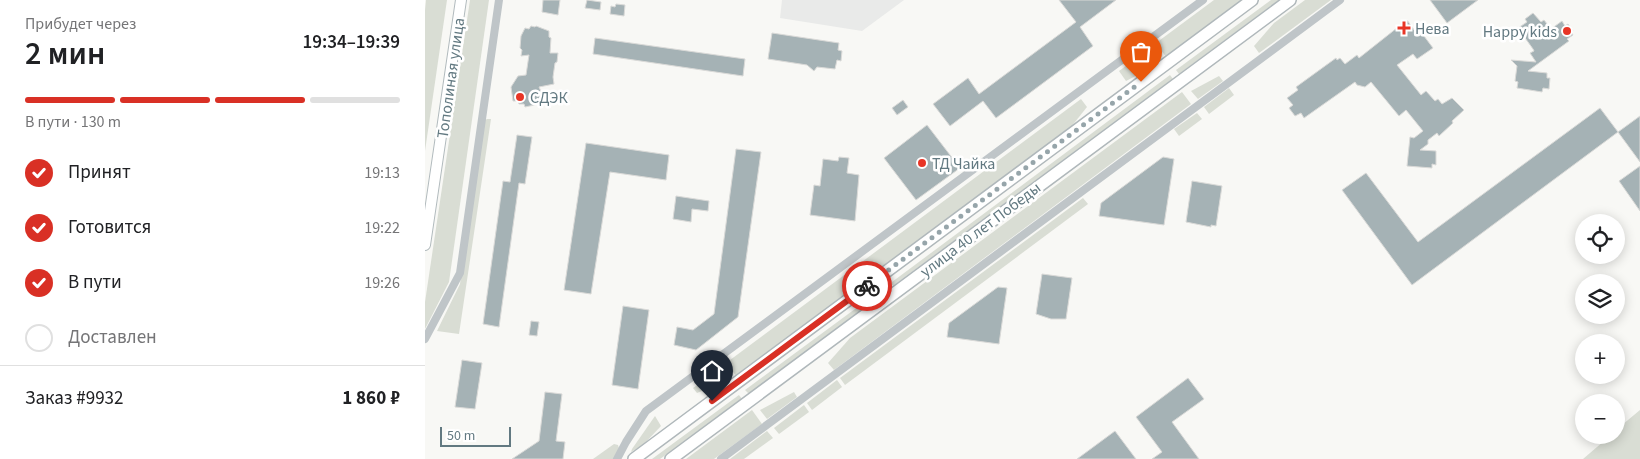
<!DOCTYPE html>
<html lang="ru">
<head>
<meta charset="utf-8">
<style>
	body { margin:0; font-family:"Source Sans 3",sans-serif; background:#f2f2f2; color:#202124; height:100vh; display:flex; flex-direction:column; font-size:19px; white-space:nowrap }
	* { box-sizing:border-box; margin:0 }
	p { font-size:16px; color:#757577 }
	.icon { flex:none; width:28px; height:28px; fill:none; stroke:currentColor; stroke-width:2; stroke-linecap:round; stroke-linejoin:round }
	.map { position:relative; flex:1; overflow:hidden }
	.drawer { display:flex; flex-direction:column; background:#fff; width:425px }
	.drawer>* { flex:none }
	.fabs { position:absolute; left:1150px; top:214px; display:grid; gap:10px }
	.fabs a { display:grid; place-items:center; width:50px; height:50px; border-radius:50%; background:#fff; box-shadow:0 2px 12px #0003; font-size:25px }
	.scale { position:absolute; left:15px; bottom:12px; width:71px; box-sizing:border-box; padding-left:5px; border:2px solid #627981; border-top:0; font-size:14px; line-height:18px; white-space:nowrap; color:#627981; -webkit-text-stroke:4px #fff; paint-order:stroke }
	.pin { position:absolute; display:grid; place-items:center; width:42px; height:42px; color:#fff; margin:-51px -21px; border-radius:50% 50% 50% 0; rotate:-45deg; box-shadow:0 0 5px #0007 }
	.pin .icon { rotate:45deg }
	.courier { position:absolute; display:grid; place-items:center; width:50px; height:50px; margin:-25px; border:4px solid #d93025; border-radius:50%; background:#fff; color:#222; box-shadow:0 1px 6px #0007 }
	.overview em { font-style:normal; font-weight:600 }
	.overview div { display:flex; flex-direction:column-reverse }
	.overview { display:flex; align-items:center; justify-content:space-between; height:85px; padding:0 25px }
	h1 { font-size:32px; font-weight:600; line-height:38px }
	.bar { display:grid; grid-template-columns:repeat(4,1fr); gap:8px 5px; align-content:center; height:60px; padding:0 25px }
	.bar i { height:6px; border-radius:4px; background:#e0e0e0 }
	.bar .on { background:#d93025 }
	.bar p { grid-column:span 4 }
	.line { display:flex; align-items:center; gap:12px; padding:0 25px; border-top:1px solid #e0e0e0 }
	.line div { flex:1 }
	ol { padding:0 25px; list-style:none }
	li { display:flex; align-items:center; gap:15px; height:55px }
	li p { margin-inline-start:auto }
	li .icon { padding:5px; border-radius:50%; background:#d93025; color:#fff; stroke-width:4 }
	li:last-child { color:#757577 }
	li i { width:28px; height:28px; border:2px solid #e0e0e0; border-radius:50% }
	main { display:flex; flex:1; min-height:0 }
	.map>svg:first-child { display:block }
	.built { fill:#e9eae9 }
	.green { fill:#d9ddd4 }
	.building { fill:#a5b2b5; stroke:#dadad8 }
	.lines { fill:none; stroke-linecap:round; stroke-linejoin:round }
	.secondary-casing { stroke:#b1babd; stroke-width:12 }
	.primary-casing { stroke:#b0b8bb; stroke-width:14 }
	.street { stroke:#bfc5c8; stroke-width:8 }
	.secondary { stroke:#fff; stroke-width:10 }
	.primary { stroke:#fff; stroke-width:11 }
	.done { stroke:#96a5aa; stroke-width:5; stroke-dasharray:0 9 }
	.route { stroke:#d93025; stroke-width:6 }
	.poi-dot { fill:#e83526; stroke:#fff; stroke-width:2 }
	.labels { text-anchor:middle; stroke-width:5; stroke-linejoin:round; paint-order:stroke }
	.poi-label { font-size:16px; fill:#627981; stroke:#fff; text-anchor:start }
	.street-label { font-size:16px; fill:#627981; stroke:#fff }
</style>
</head>
<body>
<main>
<section class="drawer">
<div class="overview"><div><h1>2 мин</h1><p>Прибудет через</p></div><em>19:34–19:39</em></div>
<div class="bar"><i class="on"></i><i class="on"></i><i class="on"></i><i></i><p>В пути · 130 m</p></div>
<ol>
<li><svg class="icon" aria-label="check" viewBox="0 0 24 24"><path d="M5 12l5 5 9-10"/></svg>Принят<p>19:13</p></li>
<li><svg class="icon" aria-label="check" viewBox="0 0 24 24"><path d="M5 12l5 5 9-10"/></svg>Готовится<p>19:22</p></li>
<li><svg class="icon" aria-label="check" viewBox="0 0 24 24"><path d="M5 12l5 5 9-10"/></svg>В пути<p>19:26</p></li>
<li><i></i>Доставлен</li>
</ol>
<div class="line" style="height:65px"><div>Заказ #9932</div><b>1 860 ₽</b></div>
</section>
<div class="map">
<svg width="1215" height="459" viewBox="0 0 1215 459">
	<rect width="100%" height="100%" fill="#f8f8f5"/>
	<!-- built -->
	<path class="built" d="M 357,0 L 479,0 L 437,31 L 355,18 Z"/>
	<!-- green -->
	<g class="green">
		<path d="M 1,0 L 22,0 L 0,151 L 0,10 Z"/>
		<path d="M 45,0 L 64,0 L 24,282 L 0,329 L 0,302 Z"/>
		<path d="M 789,0 L 818,0 L 741,57 L 731,43 Z"/>
		<path d="M 846,0 L 854,0 L 754,74 L 751,70 Z"/>
		<path d="M 880,0 L 906,0 L 834,53 L 829,46 L 849,23 Z"/>
		<path d="M 724,49 L 735,62 L 724,69 L 701,81 L 694,71 Z"/>
		<path d="M 745,75 L 748,79 L 469,285 L 466,285 L 467,282 Z"/>
		<path d="M 794,76 L 798,81 L 773,99 L 766,91 Z"/>
		<path d="M 804,88 L 809,95 L 784,114 L 779,107 Z"/>
		<path d="M 757,92 L 766,104 L 409,370 L 403,363 L 425,338 Z"/>
		<path d="M 656,99 L 662,107 L 646,127 L 312,377 L 301,363 Z"/>
		<path d="M 772,113 L 777,119 L 754,136 L 749,129 Z"/>
		<path d="M 62,119 L 66,119 L 34,334 L 12,331 L 35,284 L 57,122 Z"/>
		<path d="M 658,198 L 663,204 L 420,385 L 415,378 Z"/>
		<path d="M 449,295 L 451,295 L 452,298 L 324,394 L 320,390 Z"/>
		<path d="M 295,369 L 302,378 L 292,385 L 272,393 L 268,388 Z"/>
		<path d="M 412,380 L 417,387 L 387,410 L 382,403 Z"/>
		<path d="M 369,392 L 372,397 L 342,419 L 335,410 Z"/>
		<path d="M 314,395 L 317,399 L 235,459 L 227,459 Z"/>
		<path d="M 379,405 L 384,412 L 354,434 L 349,428 Z"/>
		<path d="M 327,410 L 337,424 L 289,459 L 261,459 Z"/>
		<path d="M 1215,410 L 1215,459 L 1158,459 L 1186,435 L 1191,435 L 1191,430 Z"/>
		<path d="M 230,416 L 236,426 L 218,445 L 206,452 L 207,449 Z"/>
		<path d="M 342,431 L 348,438 L 319,459 L 305,459 Z"/>
		<path d="M 189,444 L 193,445 L 194,448 L 190,459 L 168,459 Z"/>
	</g>
	<!-- building -->
	<g class="building">
		<path d="M 118,0 L 135,0 L 133,15 L 117,12 Z"/>
		<path d="M 162,0 L 176,2 L 175,10 L 160,8 Z"/>
		<path d="M 634,0 L 691,0 L 655,27 L 668,46 L 571,118 L 558,101 L 525,126 L 508,104 L 543,78 L 554,94 L 651,22 Z"/>
		<path d="M 1005,0 L 1053,0 L 1022,23 Z"/>
		<path d="M 191,4 L 200,5 L 199,16 L 185,14 L 186,6 L 190,7 Z"/>
		<path d="M 1108,13 L 1116,22 L 1119,20 L 1126,29 L 1137,21 L 1140,26 L 1143,24 L 1148,31 L 1146,32 L 1148,35 L 1142,39 L 1144,41 L 1103,71 L 1122,73 L 1122,78 L 1125,78 L 1124,89 L 1118,88 L 1117,92 L 1092,88 L 1093,82 L 1090,81 L 1092,66 L 1086,60 L 1111,62 L 1105,53 L 1109,51 L 1108,49 L 1093,28 L 1102,22 L 1100,19 Z"/>
		<path d="M 982,20 L 992,34 L 996,32 L 1008,48 L 992,59 L 988,54 L 972,65 L 996,95 L 1001,91 L 1010,101 L 1013,99 L 1017,104 L 1027,98 L 1039,110 L 1027,121 L 1028,123 L 1014,136 L 1012,133 L 1003,140 L 1003,144 L 995,150 L 1011,151 L 1011,165 L 1007,164 L 1007,168 L 982,166 L 985,137 L 989,138 L 998,131 L 981,110 L 974,116 L 946,82 L 940,87 L 932,85 L 930,82 L 879,118 L 876,113 L 870,116 L 864,108 L 868,105 L 862,98 L 873,90 L 871,87 L 911,58 L 912,60 L 915,58 L 920,64 L 932,55 L 934,58 Z"/>
		<path d="M 106,26 L 110,27 L 111,26 L 124,31 L 124,37 L 126,38 L 125,53 L 133,53 L 132,62 L 130,63 L 128,77 L 129,84 L 114,87 L 117,94 L 117,100 L 114,100 L 114,104 L 100,107 L 99,104 L 94,104 L 93,101 L 88,101 L 86,87 L 93,76 L 101,75 L 104,55 L 96,56 L 97,50 L 95,48 L 96,36 L 100,28 L 104,29 Z"/>
		<path d="M 347,33 L 414,43 L 413,50 L 417,51 L 416,61 L 412,60 L 410,69 L 392,67 L 389,71 L 382,65 L 343,59 Z"/>
		<path d="M 170,38 L 320,59 L 318,76 L 168,54 Z"/>
		<path d="M 478,100 L 483,107 L 472,115 L 467,108 Z"/>
		<path d="M 1175,108 L 1193,132 L 987,285 L 917,190 L 941,173 L 993,242 Z"/>
		<path d="M 1215,116 L 1215,162 L 1193,132 Z"/>
		<path d="M 502,125 L 535,168 L 491,200 L 459,158 Z"/>
		<path d="M 92,135 L 107,137 L 100,184 L 94,183 L 74,327 L 58,324 L 78,181 L 85,182 Z"/>
		<path d="M 161,143 L 244,155 L 241,180 L 185,172 L 166,294 L 139,290 Z"/>
		<path d="M 311,149 L 336,152 L 313,317 L 271,350 L 249,345 L 252,327 L 268,330 L 289,314 Z"/>
		<path d="M 414,157 L 424,158 L 422,173 L 434,175 L 430,221 L 385,215 L 389,185 L 395,186 L 398,159 L 413,161 Z"/>
		<path d="M 738,157 L 749,159 L 739,225 L 674,216 L 676,203 Z"/>
		<path d="M 1215,166 L 1215,211 L 1194,181 Z"/>
		<path d="M 767,181 L 797,186 L 791,226 L 786,225 L 786,227 L 761,222 Z"/>
		<path d="M 251,196 L 284,201 L 283,211 L 267,209 L 266,222 L 248,219 Z"/>
		<path d="M 617,274 L 647,278 L 641,319 L 626,319 L 611,314 Z"/>
		<path d="M 573,287 L 582,288 L 574,344 L 522,337 L 524,323 Z"/>
		<path d="M 198,306 L 224,310 L 213,389 L 187,385 Z"/>
		<path d="M 106,321 L 114,322 L 112,336 L 104,335 Z"/>
		<path d="M 37,360 L 57,363 L 50,409 L 30,407 Z"/>
		<path d="M 763,378 L 779,399 L 747,422 L 774,459 L 727,459 L 737,452 L 711,417 Z"/>
		<path d="M 120,392 L 137,394 L 131,441 L 140,442 L 138,459 L 87,459 L 114,441 Z"/>
		<path d="M 690,431 L 711,459 L 652,459 Z"/>
	</g>
	<g class="lines">
		<!-- secondary casing -->
		<g class="secondary-casing">
			<path id="secondary" d="M 0,245 L 36,0"/>
		</g>
		<!-- primary casing -->
		<g class="primary-casing">
			<g id="primary">
				<path d="M 209,459 L 827,0"/>
				<path d="M 246,459 L 865,0"/>
			</g>
		</g>
		<!-- street -->
		<g class="street">
			<path d="M 0,339 L 35,273 L 74,0"/>
			<path d="M 192,459 L 201,442 L 221,411 L 778,0"/>
			<path d="M 296,459 L 915,0"/>
		</g>
		<!-- secondary -->
		<use href="#secondary" class="secondary"/>
		<!-- primary -->
		<use href="#primary" class="primary"/>
	</g>
	<g class="lines">
		<!-- done -->
		<path class="done" d="M 442,286 L 716,82"/>
		<!-- route -->
		<path class="route" d="M 287,401 L 442,286"/>
	</g>
	<!-- markers -->
	<g class="poi-dot">
		<path d="M976.5 20.5h5v5h5v5h-5v5h-5v-5h-5v-5h5z"/>
		<circle cx="1142" cy="31" r="5"/>
		<circle cx="95" cy="97" r="5"/>
		<circle cx="497" cy="163" r="5"/>
	</g>
	<g class="labels">
		<!-- poi labels -->
		<g class="poi-label">
			<text x="990" y="34">Нева</text>
			<text x="1132" y="37" text-anchor="end">Happy kids</text>
			<text x="105" y="103">СДЭК</text>
			<text x="507" y="169">ТД Чайка</text>
		</g>
		<!-- street labels -->
		<g class="street-label">
			<text transform="translate(25 78) rotate(-82)" y="6">Тополиная улица</text>
			<text transform="translate(555 229) rotate(-37)" y="6">улица 40 лет Победы</text>
		</g>
	</g>
</svg>
<div class="fabs">
<a><svg class="icon" aria-label="locate" viewBox="0 0 24 24"><circle cx="12" cy="12" r="6"/><path d="M12 2v4M12 18v4M2 12h4M18 12h4"/></svg></a>
<a><svg class="icon" aria-label="layers" viewBox="0 0 24 24"><path d="M12 4l9 5-9 5-9-5zM3 14l9 5 9-5"/></svg></a>
<a>+</a>
<a>−</a>
</div>
<div class="scale">50 m</div>
<div class="pin" style="left:716px;top:82px;background:#ea580c"><svg class="icon" aria-label="bag" viewBox="0 0 24 24"><path d="M5 8h14l-1 12H6zM9 8a3 3 0 0 1 6 0"/></svg></div>
<div class="pin" style="left:287px;top:401px;background:#1f2937"><svg class="icon" aria-label="home" viewBox="0 0 24 24"><path d="M3 11l9-7 9 7M6 9v11h12V9"/></svg></div>
<div class="courier" style="left:442px;top:286px"><svg class="icon" aria-label="bike" viewBox="0 0 24 24"><circle cx="6" cy="16" r="4"/><circle cx="18" cy="16" r="4"/><path d="M6 16l4-8h5l3 8M10 8l3 8H6M13 5h3"/></svg></div>
</div>
</main>
</body>
</html>
